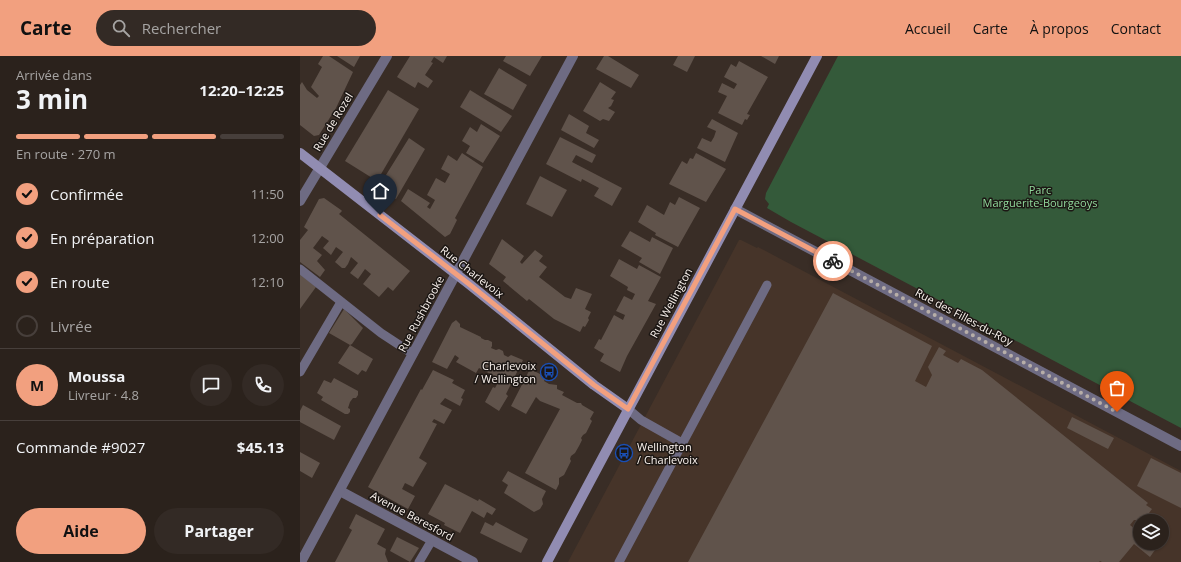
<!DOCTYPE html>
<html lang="fr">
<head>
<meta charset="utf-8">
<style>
	body { margin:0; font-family:"Open Sans",sans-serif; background:#332a25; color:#f1f3f6; height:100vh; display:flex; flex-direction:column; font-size:15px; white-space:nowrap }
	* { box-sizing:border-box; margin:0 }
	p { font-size:13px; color:#a6a4a3 }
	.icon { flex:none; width:22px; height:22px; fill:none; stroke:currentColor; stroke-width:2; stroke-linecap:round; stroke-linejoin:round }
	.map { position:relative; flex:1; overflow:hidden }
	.drawer { display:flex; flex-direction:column; background:#2b221c; width:300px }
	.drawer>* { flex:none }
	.tools { position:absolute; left:833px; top:458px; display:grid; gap:8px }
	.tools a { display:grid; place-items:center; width:36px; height:36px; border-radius:50%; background:#2b221c; box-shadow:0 1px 3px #0004,0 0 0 1px #473f3b; font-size:20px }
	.pin { position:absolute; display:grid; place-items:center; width:34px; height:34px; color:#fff; margin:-41px -17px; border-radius:50% 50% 50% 0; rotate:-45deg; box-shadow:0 0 4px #0007 }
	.pin .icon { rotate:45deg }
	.courier { position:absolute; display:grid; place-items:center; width:40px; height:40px; margin:-20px; border:3px solid #f2a07f; border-radius:50%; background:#fff; color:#222; box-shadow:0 1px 5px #0007 }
	.summary em { font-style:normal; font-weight:700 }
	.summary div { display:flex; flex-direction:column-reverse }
	.summary { display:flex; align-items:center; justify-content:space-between; height:68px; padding:0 16px }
	h1 { font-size:26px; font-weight:700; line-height:30px }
	.bar { display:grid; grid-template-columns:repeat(4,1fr); gap:6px 4px; align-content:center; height:48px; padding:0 16px }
	.bar i { height:5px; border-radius:3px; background:#473f3b }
	.bar .current { background:#f2a07f }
	.bar p { grid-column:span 4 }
	.line { display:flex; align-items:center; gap:10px; padding:0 16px; border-top:1px solid #473f3b }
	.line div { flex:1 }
	.round { display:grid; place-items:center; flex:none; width:42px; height:42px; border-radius:21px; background:#332a25 }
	ol { padding:0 16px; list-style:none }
	li { display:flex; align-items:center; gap:12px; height:44px }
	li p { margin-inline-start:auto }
	li .icon { padding:4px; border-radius:50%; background:#f2a07f; color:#111; stroke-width:4 }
	li:last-child { color:#a6a4a3 }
	li i { width:22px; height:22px; border:2px solid #473f3b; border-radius:50% }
	.primary-button { display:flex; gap:8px; margin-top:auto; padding:8px 16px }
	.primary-button a { flex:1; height:46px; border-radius:24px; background:#f2a07f; color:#111; font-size:16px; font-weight:700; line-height:46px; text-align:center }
	.primary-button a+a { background:#332a25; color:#f1f3f6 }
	header { display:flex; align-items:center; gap:24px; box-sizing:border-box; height:56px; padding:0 20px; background:#f2a07f; color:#111 }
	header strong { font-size:19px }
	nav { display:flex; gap:22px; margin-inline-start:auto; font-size:14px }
	.search { width:280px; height:36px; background:#332a25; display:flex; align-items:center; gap:10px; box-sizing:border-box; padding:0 14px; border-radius:22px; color:#a6a4a3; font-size:15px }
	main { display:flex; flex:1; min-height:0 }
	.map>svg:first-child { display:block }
	.built { fill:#463429; fill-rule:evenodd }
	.green { fill:#345a3a }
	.building { fill:#60534b }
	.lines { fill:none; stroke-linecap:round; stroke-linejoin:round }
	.lane { stroke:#6e6b83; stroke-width:9 }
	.street { stroke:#6e6b83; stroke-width:10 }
	.secondary { stroke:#918cb2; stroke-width:10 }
	.done { stroke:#b7aea8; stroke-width:4; stroke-dasharray:0 7.2 }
	.route { stroke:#f2a07f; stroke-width:5 }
	.labels { text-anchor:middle; stroke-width:3; stroke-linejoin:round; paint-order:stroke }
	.street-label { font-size:11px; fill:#fbf3ee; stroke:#1c1714 }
	.park-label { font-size:11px; fill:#91da9c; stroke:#1c1714 }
	.poi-label { font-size:11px; fill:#fbf3ee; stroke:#1c1714; text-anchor:end }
</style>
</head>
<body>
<header>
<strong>Carte</strong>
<div class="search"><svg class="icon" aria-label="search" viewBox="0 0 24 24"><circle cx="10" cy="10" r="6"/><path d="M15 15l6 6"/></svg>Rechercher</div>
<nav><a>Accueil</a><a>Carte</a><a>À propos</a><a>Contact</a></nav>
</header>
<main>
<section class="drawer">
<div class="summary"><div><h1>3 min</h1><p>Arrivée dans</p></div><em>12:20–12:25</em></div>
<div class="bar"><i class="current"></i><i class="current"></i><i class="current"></i><i></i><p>En route · 270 m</p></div>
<ol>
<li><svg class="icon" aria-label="check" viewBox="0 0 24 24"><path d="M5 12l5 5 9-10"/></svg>Confirmée<p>11:50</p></li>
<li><svg class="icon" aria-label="check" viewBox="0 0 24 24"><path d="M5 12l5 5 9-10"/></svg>En préparation<p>12:00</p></li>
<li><svg class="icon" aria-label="check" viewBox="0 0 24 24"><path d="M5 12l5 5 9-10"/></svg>En route<p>12:10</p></li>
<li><i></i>Livrée</li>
</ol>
<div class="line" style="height:72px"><b class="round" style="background:#f2a07f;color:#111">M</b><div><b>Moussa</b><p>Livreur · 4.8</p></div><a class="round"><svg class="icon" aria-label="chat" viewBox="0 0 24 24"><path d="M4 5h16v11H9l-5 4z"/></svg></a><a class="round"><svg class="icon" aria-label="phone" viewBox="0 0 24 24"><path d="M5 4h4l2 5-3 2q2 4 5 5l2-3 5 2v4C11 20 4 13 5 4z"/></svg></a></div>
<div class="line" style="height:52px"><div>Commande #9027</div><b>$45.13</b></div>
<div class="primary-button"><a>Aide</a><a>Partager</a></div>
</section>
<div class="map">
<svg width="881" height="506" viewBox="0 0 881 506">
	<rect width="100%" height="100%" fill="#392d26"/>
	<!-- built -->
	<path class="built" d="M 439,184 L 441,184 L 457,192 L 458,191 L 881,415 L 881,506 L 268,506 ZM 840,465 L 862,465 L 862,487 L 840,487 Z"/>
	<!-- green -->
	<path class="green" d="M 538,0 L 881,0 L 881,372 L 491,166 L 467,152 L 469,148 L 465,143 L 466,137 Z"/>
	<!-- building -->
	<g class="building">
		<path d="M 23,0 L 29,0 L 53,16 L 36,52 L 19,79 L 14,80 L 0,69 L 0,29 L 2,26 L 7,34 L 17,42 L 19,40 L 11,31 L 22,11 L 18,8 Z"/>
		<path d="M 37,0 L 60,0 L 54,11 Z"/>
		<path d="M 110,0 L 147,0 L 143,7 L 134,1 L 131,6 L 133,7 L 125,19 L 133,25 L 128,32 L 118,26 L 115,32 L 97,21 Z"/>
		<path d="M 206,0 L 242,0 L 230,20 L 203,5 Z"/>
		<path d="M 304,0 L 308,0 L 339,19 L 331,32 L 296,13 Z"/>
		<path d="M 378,0 L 395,0 L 387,16 L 373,9 Z"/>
		<path d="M 461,0 L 479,0 L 475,8 Z"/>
		<path d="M 439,5 L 468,21 L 447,58 L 450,59 L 447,64 L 445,63 L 442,69 L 418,57 L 427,40 L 418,36 L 422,27 L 434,33 L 437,28 L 424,21 L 431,8 L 436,11 Z"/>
		<path d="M 199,12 L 227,29 L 213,54 L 184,38 Z"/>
		<path d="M 300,26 L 316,36 L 311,43 L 314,44 L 311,50 L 308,52 L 315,56 L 309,65 L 303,63 L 300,65 L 283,55 Z"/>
		<path d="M 88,34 L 119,53 L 77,125 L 45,105 Z"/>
		<path d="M 170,34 L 212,60 L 201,76 L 160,51 Z"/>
		<path d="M 269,58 L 289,70 L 286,77 L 299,84 L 294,92 L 261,74 Z"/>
		<path d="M 412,63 L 438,77 L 425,106 L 397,92 L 402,82 L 411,86 L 414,81 L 416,75 L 407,71 Z"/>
		<path d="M 181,68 L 200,80 L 183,107 L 166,97 L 170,90 L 162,85 L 170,71 L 177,76 Z"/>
		<path d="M 260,81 L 296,99 L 292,107 L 276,99 L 272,106 L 322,132 L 312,150 L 294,140 L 299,132 L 282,123 L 281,126 L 246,108 Z"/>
		<path d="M 109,82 L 125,93 L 96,143 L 89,138 L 92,134 L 81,127 Z"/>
		<path d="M 162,97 L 183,111 L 155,162 L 157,164 L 150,178 L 145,181 L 101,145 L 108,133 L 130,147 L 127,151 L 130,153 L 135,144 L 127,139 L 136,122 L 145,127 L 150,118 L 141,113 L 148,99 L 157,105 Z"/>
		<path d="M 396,97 L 426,113 L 406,146 L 369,128 L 382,105 L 387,108 L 390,102 L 393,103 Z"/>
		<path d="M 240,120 L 267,134 L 252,161 L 226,148 Z"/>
		<path d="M 379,141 L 400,152 L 378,191 L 355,179 L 356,177 L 338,166 L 347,149 L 364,159 L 370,146 L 375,149 Z"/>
		<path d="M 24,142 L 41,154 L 42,155 L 39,158 L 110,215 L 93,235 L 88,231 L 79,241 L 63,228 L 71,218 L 65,213 L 58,223 L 50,217 L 58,207 L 51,201 L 48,208 L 45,212 L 42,212 L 35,206 L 43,196 L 36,191 L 31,199 L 23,192 L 29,185 L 22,180 L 13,192 L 22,199 L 17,205 L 25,214 L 20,221 L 0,206 L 0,184 L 8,174 L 4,171 L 19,143 Z"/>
		<path d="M 330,175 L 350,186 L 352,181 L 373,192 L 360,218 L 339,206 L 342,202 L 321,190 Z"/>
		<path d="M 202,183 L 224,200 L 220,206 L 222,208 L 235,194 L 243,200 L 239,205 L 247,211 L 239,221 L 265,241 L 271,243 L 276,232 L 292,238 L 285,253 L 291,256 L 288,262 L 289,264 L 285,271 L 283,270 L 280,276 L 254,263 L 229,243 L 227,245 L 203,225 L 206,221 L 189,208 Z"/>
		<path d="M 319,203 L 337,213 L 339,209 L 361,221 L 348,245 L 356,248 L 327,300 L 320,316 L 300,305 L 304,298 L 294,292 L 299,283 L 301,284 L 314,259 L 323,264 L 325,259 L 316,255 L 324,240 L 332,244 L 335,238 L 327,234 L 328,231 L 310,220 Z"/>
		<path d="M 0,218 L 16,231 L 0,253 Z"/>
		<path d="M 533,237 L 632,290 L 615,325 L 626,331 L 632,319 L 628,311 L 639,291 L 646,295 L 643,299 L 658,307 L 661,303 L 682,314 L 848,447 L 846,449 L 852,453 L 846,461 L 851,465 L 834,464 L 830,469 L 840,477 L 840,487 L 853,487 L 857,491 L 850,501 L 834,488 L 819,506 L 802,506 L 800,505 L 799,506 L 388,506 Z"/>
		<path d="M 44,253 L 63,272 L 52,288 L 50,289 L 29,277 Z"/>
		<path d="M 156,264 L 160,268 L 160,271 L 181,281 L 181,282 L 185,284 L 188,284 L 192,286 L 192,290 L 191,292 L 196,294 L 199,293 L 203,295 L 204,299 L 208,301 L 211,299 L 223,304 L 206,338 L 208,340 L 199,355 L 185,346 L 193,331 L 195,332 L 200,323 L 179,312 L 176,317 L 156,306 L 159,302 L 155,299 L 147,313 L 132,306 L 152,267 Z"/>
		<path d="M 50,289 L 73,303 L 66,316 L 62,314 L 58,319 L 38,307 Z"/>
		<path d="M 230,313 L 246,321 L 244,325 L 249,328 L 257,329 L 257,333 L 264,336 L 262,339 L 277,347 L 281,347 L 282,349 L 294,356 L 290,363 L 292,365 L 286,377 L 283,379 L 281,382 L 282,384 L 279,390 L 275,397 L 271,400 L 270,403 L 271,405 L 264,419 L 259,422 L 259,428 L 256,434 L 225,417 L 260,353 L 240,345 L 236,341 L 226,358 L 211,350 Z"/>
		<path d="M 133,314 L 154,324 L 152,327 L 165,334 L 161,342 L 163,343 L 160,350 L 145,342 L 140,348 L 152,354 L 144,368 L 134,363 L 132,366 L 137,368 L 119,402 L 127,407 L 113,431 L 105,427 L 102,433 L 115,440 L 108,453 L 68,431 L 121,333 L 122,334 Z"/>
		<path d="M 34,322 L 58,335 L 58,339 L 56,342 L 53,342 L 50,346 L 48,352 L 50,353 L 50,356 L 48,358 L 45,358 L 21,344 L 23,341 L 17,337 L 24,324 L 31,327 Z"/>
		<path d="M 3,349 L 41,370 L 34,384 L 0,366 L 0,355 Z"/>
		<path d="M 772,361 L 814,382 L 808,393 L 767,372 Z"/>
		<path d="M 328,393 L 333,396 L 328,404 L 323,401 Z"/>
		<path d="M 0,396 L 20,407 L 12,422 L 0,415 Z"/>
		<path d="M 851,402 L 881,417 L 881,452 L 837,430 Z"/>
		<path d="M 208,415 L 246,435 L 242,443 L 243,448 L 240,453 L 234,456 L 204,437 L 208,429 L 202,425 Z"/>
		<path d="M 145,428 L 178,445 L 179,443 L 196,453 L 192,459 L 187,456 L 184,462 L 172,455 L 160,477 L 144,469 L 145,467 L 128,458 Z"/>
		<path d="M 56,458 L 85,473 L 77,488 L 86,493 L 85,498 L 88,506 L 35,506 L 52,474 L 49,472 Z"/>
		<path d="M 185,466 L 193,470 L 196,466 L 228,483 L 221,497 L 180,477 Z"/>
		<path d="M 97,481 L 119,492 L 110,506 L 90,495 Z"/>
	</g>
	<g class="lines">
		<!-- lane -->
		<g class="lane">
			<path d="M 0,213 L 81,277 L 113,298"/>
			<path d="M 0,316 L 41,246"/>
			<path d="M 328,353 L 341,364 L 382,387"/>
			<path d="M 119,506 L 132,484"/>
			<path d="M 319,506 L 467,229"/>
		</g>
		<!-- street -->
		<g class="street">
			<path d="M 0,145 L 87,0"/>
			<path d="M 435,153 L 881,390"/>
			<path d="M 40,435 L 173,506"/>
			<path d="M 1,506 L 273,0"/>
		</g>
		<!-- secondary -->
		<g class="secondary">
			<path d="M 0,97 L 169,228 L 294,329 L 328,353"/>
			<path d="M 247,506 L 517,0"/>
		</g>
	</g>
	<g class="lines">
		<!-- done -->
		<path class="done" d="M 533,205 L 817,356"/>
		<!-- route -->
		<path class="route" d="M 80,159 L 169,228 L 294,329 L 328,353 L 435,153 L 533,205"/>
	</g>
	<!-- icons -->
	<defs>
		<g id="bus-ring" transform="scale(0.9)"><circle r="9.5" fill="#1c1714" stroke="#1a4fb4" stroke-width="1.5"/><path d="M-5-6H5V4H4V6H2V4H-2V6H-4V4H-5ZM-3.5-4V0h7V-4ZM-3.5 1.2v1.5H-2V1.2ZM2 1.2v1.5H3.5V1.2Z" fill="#1a4fb4"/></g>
	</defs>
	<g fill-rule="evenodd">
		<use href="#bus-ring" x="249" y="316"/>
		<use href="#bus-ring" x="324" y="397"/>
	</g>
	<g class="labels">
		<!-- street labels -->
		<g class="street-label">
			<text transform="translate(33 66) rotate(-59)" y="4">Rue de Rozel</text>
			<text transform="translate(172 216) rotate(38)" y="4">Rue Charlevoix</text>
			<text transform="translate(371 247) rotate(-62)" y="4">Rue Wellington</text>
			<text transform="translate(121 258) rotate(-62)" y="4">Rue Rushbrooke</text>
			<text transform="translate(664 261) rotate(28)" y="4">Rue des Filles-du-Roy</text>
			<text transform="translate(112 460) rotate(28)" y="4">Avenue Beresford</text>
		</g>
		<!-- park labels -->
		<g class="park-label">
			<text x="740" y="138">Parc<tspan x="740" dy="13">Marguerite-Bourgeoys</tspan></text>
		</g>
		<!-- poi labels -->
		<g class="poi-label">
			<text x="236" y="314">Charlevoix<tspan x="236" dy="13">/ Wellington</tspan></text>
			<text x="337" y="395" text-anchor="start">Wellington<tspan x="337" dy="13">/ Charlevoix</tspan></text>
		</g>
	</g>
</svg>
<div class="tools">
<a><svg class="icon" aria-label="layers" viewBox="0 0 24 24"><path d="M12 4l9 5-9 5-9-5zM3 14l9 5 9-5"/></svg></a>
</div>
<div class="pin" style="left:817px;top:356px;background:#ea580c"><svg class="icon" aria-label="bag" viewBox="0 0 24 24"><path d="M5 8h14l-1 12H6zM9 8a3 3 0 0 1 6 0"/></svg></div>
<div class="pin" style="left:80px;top:159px;background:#1f2937"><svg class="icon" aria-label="home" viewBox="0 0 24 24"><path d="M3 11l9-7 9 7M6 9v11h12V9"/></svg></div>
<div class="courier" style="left:533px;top:205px"><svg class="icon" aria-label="bike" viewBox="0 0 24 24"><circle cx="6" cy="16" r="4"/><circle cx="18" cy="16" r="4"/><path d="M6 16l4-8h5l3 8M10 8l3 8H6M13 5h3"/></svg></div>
</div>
</main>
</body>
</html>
